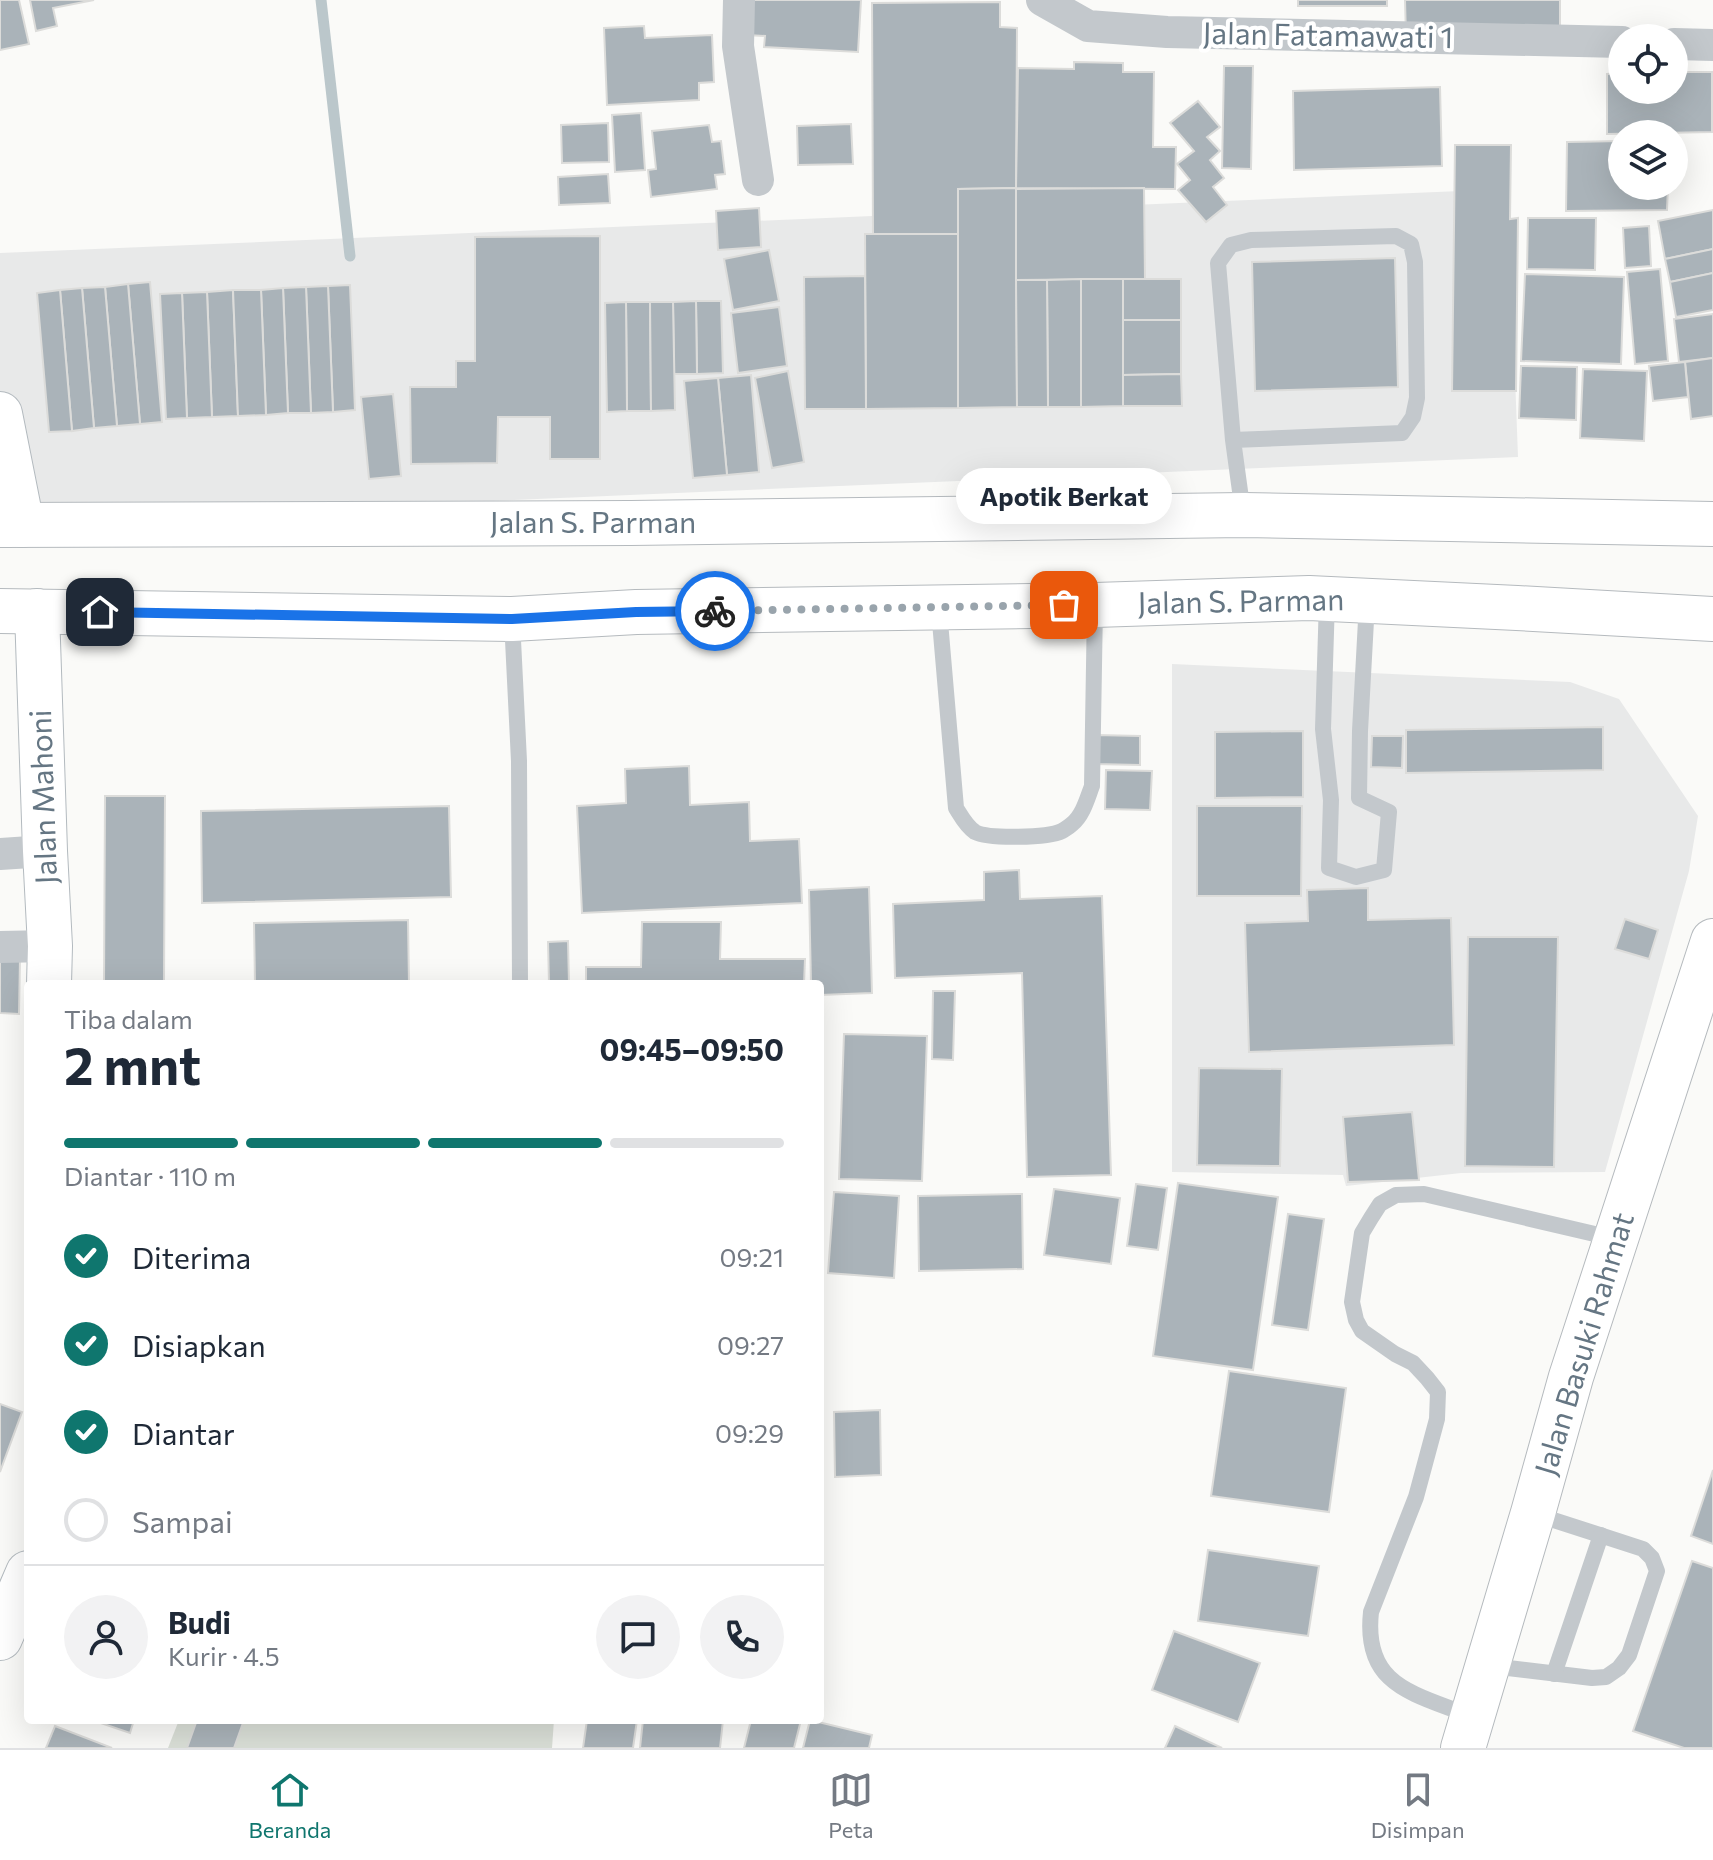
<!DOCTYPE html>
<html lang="id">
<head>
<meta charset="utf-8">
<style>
	body { margin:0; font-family:Commissioner,sans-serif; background:#f2f2f3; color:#1f2937; height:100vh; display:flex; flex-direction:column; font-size:30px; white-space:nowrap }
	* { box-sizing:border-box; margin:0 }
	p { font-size:26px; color:#747a83 }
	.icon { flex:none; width:44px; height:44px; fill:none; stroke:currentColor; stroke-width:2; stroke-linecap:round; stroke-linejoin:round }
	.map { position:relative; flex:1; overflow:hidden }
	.details { position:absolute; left:24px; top:980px; width:800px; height:744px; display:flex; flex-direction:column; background:#fff; border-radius:8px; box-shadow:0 8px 32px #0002 }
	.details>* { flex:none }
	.fabs { position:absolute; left:1608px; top:24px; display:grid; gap:16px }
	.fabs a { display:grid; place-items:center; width:80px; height:80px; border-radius:50%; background:#fff; box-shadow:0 8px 32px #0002; font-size:40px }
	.pin { position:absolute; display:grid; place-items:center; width:68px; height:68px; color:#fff; margin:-34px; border-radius:16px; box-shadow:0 4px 12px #0006 }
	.courier { position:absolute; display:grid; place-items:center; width:80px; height:80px; margin:-40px; border:6px solid #1a73e8; border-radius:50%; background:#fff; color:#222; box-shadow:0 2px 10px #0007 }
	.bubble { position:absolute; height:56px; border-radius:28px; background:#fff; box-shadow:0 8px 32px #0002; font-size:26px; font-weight:700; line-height:56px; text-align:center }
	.headline em { font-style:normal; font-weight:700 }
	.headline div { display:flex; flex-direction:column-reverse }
	.headline { display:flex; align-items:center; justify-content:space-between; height:136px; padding:0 40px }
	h1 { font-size:52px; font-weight:700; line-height:60px }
	.bar { display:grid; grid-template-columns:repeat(4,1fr); gap:12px 8px; align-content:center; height:96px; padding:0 40px }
	.bar i { height:10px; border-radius:6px; background:#e0e1e3 }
	.bar .active { background:#0f766e }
	.bar p { grid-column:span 4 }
	.line { display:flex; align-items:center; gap:20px; padding:0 40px; border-top:2px solid #e0e1e3 }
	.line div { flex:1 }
	.round { display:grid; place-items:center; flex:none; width:84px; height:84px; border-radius:42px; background:#f2f2f3 }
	ol { padding:0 40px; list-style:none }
	li { display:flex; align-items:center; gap:24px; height:88px }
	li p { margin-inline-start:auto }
	li .icon { padding:8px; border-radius:50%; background:#0f766e; color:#fff; stroke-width:4 }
	li:last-child { color:#747a83 }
	li i { width:44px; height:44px; border:4px solid #e0e1e3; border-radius:50% }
	.tab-bar { display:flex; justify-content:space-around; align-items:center; height:112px; border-top:2px solid #e0e1e3; background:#fff; font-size:22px; color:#747a83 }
	.tab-bar a { display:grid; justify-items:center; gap:4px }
	.tab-bar .active { color:#0f766e }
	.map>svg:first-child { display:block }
	.built { fill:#e8e9e9 }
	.green { fill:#dadfd7 }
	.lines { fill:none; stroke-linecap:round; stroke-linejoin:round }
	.stream { stroke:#bbc7cb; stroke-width:11 }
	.building { fill:#aab3b9; stroke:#dcdcda; stroke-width:2 }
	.secondary-casing { stroke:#b3babf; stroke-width:46 }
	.primary-casing { stroke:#b5babe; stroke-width:46 }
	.lane { stroke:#c3c8cc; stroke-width:16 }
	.street { stroke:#c3c8cc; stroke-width:32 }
	.secondary { stroke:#fff; stroke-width:44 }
	.primary { stroke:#fff; stroke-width:44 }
	.done { stroke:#99a4ac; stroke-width:8; stroke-dasharray:0 14.4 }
	.route { stroke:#1a73e8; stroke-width:10 }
	.labels { text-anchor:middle; stroke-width:8; stroke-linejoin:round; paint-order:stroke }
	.street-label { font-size:30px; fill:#657683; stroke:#fff }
</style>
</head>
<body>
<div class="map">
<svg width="1713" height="1748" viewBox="0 0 1713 1748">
	<rect width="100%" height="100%" fill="#fafaf8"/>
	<!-- built -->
	<g class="built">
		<path d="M 1508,189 L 1518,457 L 0,522 L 0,253 Z"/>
		<path d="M 1172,664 L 1570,682 L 1619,699 L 1698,816 L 1689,871 L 1605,1172 L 1461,1173 L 1346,1186 L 1343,1175 L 1172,1172 Z"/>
	</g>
	<!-- green -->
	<path class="green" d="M 179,1720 L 554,1720 L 552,1748 L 168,1748 Z"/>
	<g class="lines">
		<!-- stream -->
		<path class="stream" d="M 321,0 L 350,256"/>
	</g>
	<!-- building -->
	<g class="building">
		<path d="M 0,0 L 19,0 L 29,44 L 0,50 Z"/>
		<path d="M 30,0 L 94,0 L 53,8 L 57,26 L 36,31 Z"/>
		<path d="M 750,0 L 861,0 L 858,52 L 764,47 L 765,36 L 747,35 Z"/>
		<rect x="1298" y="0" width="89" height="6"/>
		<path d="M 1405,0 L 1560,0 L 1560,33 L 1406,36 Z"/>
		<path d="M 1000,2 L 1000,27 L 1017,28 L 1016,188 L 958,189 L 958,234 L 873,234 L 872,3 Z"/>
		<path d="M 644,26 L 645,38 L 712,35 L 714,82 L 699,83 L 699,100 L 607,105 L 604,28 Z"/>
		<path d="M 1074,62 L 1123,63 L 1123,72 L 1154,72 L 1153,147 L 1176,147 L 1175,189 L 1016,188 L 1018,68 L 1074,69 Z"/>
		<path d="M 1224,66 L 1253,66 L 1251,169 L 1222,168 Z"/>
		<path d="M 1674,72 L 1712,72 L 1712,132 L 1607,134 L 1607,74 L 1622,73 L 1622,90 L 1674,90 Z"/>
		<path d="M 1440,87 L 1442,166 L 1294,170 L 1293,91 Z"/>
		<path d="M 1198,101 L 1220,127 L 1207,137 L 1220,151 L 1210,160 L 1224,178 L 1213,187 L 1227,205 L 1206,222 L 1178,190 L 1190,180 L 1177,164 L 1194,151 L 1170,123 Z"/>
		<path d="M 641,113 L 645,170 L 615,172 L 612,115 Z"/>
		<path d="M 608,123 L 609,162 L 562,163 L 561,125 Z"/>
		<path d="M 851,124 L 853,164 L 798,165 L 797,126 Z"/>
		<path d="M 709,125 L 712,142 L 721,141 L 725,174 L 715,175 L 717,189 L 651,197 L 648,170 L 656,169 L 652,131 Z"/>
		<path d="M 1622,141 L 1622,186 L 1668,186 L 1667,210 L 1566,211 L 1567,142 Z"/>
		<path d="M 1455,145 L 1511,145 L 1510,219 L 1518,218 L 1516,391 L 1452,391 Z"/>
		<path d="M 608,174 L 610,203 L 559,205 L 558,177 Z"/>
		<path d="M 1016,188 L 1017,407 L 958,408 L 958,189 Z"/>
		<path d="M 1144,188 L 1145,279 L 1016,280 L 1016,189 Z"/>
		<path d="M 759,208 L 761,247 L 718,250 L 716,211 Z"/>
		<path d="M 1713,210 L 1713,249 L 1665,259 L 1658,221 Z"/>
		<path d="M 1528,218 L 1596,218 L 1595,270 L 1527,269 Z"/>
		<path d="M 1649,226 L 1651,266 L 1625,268 L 1623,228 Z"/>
		<path d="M 865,234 L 958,234 L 958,408 L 866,409 Z"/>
		<path d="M 600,236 L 600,459 L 550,459 L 550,417 L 498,417 L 497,463 L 411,464 L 410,387 L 456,387 L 456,361 L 475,361 L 475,237 Z"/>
		<path d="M 1713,249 L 1713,273 L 1670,282 L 1665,259 Z"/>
		<path d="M 769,250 L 779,301 L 733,310 L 724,259 Z"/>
		<path d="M 1395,258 L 1398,387 L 1255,391 L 1252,262 Z"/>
		<path d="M 1660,269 L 1668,361 L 1635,364 L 1627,272 Z"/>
		<path d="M 1713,273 L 1713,310 L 1676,317 L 1670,282 Z"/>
		<path d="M 1525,274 L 1624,277 L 1621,364 L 1521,361 Z"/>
		<path d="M 865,276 L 866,409 L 805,409 L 804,277 Z"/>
		<path d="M 1081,279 L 1123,279 L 1123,406 L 1081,407 Z"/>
		<path d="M 1081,279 L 1081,407 L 1048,407 L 1047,280 Z"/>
		<rect x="1123" y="279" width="58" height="41"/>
		<path d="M 1016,280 L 1047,280 L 1048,407 L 1017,407 Z"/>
		<path d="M 150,282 L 162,422 L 140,424 L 128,284 Z"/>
		<path d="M 128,284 L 140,424 L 117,426 L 105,287 Z"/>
		<path d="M 350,285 L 355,410 L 333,412 L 328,286 Z"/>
		<path d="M 328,286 L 333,412 L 311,413 L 306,287 Z"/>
		<path d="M 105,287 L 117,426 L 94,428 L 82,288 Z"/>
		<path d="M 306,287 L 311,413 L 288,413 L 283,288 Z"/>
		<path d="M 82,288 L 94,428 L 72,431 L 60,290 Z"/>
		<path d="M 283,288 L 288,413 L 266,415 L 261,290 Z"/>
		<path d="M 60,290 L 72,431 L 49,432 L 37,293 Z"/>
		<path d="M 233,290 L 238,416 L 212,417 L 207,292 Z"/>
		<path d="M 233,290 L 261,290 L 266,415 L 238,416 Z"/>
		<path d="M 207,292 L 212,417 L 187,418 L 182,293 Z"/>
		<path d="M 182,293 L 187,418 L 166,419 L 160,294 Z"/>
		<path d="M 696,301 L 721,301 L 723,373 L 697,374 Z"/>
		<path d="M 696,301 L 697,374 L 674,374 L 673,302 Z"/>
		<path d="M 626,302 L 650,302 L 651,411 L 627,411 Z"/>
		<path d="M 626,302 L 627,411 L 607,412 L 605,303 Z"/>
		<path d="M 650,302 L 673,302 L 675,410 L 651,411 Z"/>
		<path d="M 779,307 L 787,366 L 738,373 L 731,313 Z"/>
		<path d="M 1713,314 L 1713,358 L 1679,362 L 1674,319 Z"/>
		<path d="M 1123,320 L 1181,320 L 1181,374 L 1123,375 Z"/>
		<path d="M 1713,358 L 1713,416 L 1691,419 L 1685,362 Z"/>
		<path d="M 1685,362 L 1688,397 L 1653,401 L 1649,366 Z"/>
		<path d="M 1521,366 L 1577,367 L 1576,420 L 1519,418 Z"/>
		<path d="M 1583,369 L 1647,371 L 1644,441 L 1580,438 Z"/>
		<path d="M 788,371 L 804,462 L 772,468 L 755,378 Z"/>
		<path d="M 1181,374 L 1182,406 L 1123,406 L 1123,375 Z"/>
		<path d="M 751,375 L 759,472 L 727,475 L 718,378 Z"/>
		<path d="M 718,378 L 727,475 L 693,478 L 684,381 Z"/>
		<path d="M 393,394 L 401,476 L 369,479 L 361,397 Z"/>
		<path d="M 1603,727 L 1603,770 L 1406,773 L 1406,730 Z"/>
		<path d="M 1303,731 L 1303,797 L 1215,798 L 1215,732 Z"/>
		<path d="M 1096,735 L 1140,736 L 1140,765 L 1095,764 Z"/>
		<path d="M 1372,736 L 1403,736 L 1402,768 L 1371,767 Z"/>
		<path d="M 689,766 L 690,805 L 749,802 L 750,841 L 799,839 L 802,903 L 582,913 L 577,806 L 626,803 L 625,769 Z"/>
		<path d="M 1106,770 L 1152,771 L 1150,810 L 1105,809 Z"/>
		<path d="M 105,796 L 165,796 L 164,984 L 104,984 Z"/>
		<path d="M 449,806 L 451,897 L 202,903 L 201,811 Z"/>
		<path d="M 1197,806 L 1302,806 L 1301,896 L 1197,896 Z"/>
		<path d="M 1019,870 L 1020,899 L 1102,896 L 1111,1175 L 1027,1177 L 1022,973 L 895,978 L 893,904 L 984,900 L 984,872 Z"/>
		<path d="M 869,887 L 872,993 L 820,995 L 820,984 L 811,984 L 809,890 Z"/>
		<path d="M 1368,888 L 1368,920 L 1451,918 L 1454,1045 L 1249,1052 L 1245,923 L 1308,921 L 1307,890 Z"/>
		<path d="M 1625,919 L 1658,930 L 1649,959 L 1615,949 Z"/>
		<path d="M 408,920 L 409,984 L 255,984 L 254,923 Z"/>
		<path d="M 642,922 L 721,922 L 720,959 L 805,959 L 804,984 L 586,984 L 586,967 L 641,967 Z"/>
		<path d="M 1468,937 L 1558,937 L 1554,1167 L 1465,1166 Z"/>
		<path d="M 568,941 L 569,984 L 549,984 L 548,942 Z"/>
		<path d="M 0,959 L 20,959 L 19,1014 L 0,1013 Z"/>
		<path d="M 933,991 L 955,991 L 953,1060 L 932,1059 Z"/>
		<path d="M 844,1034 L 927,1036 L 922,1181 L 839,1179 Z"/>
		<path d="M 1199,1068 L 1282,1069 L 1280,1166 L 1197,1165 Z"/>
		<path d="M 1412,1112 L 1419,1180 L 1348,1182 L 1343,1117 Z"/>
		<path d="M 820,1143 L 822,1143 L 823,1189 L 820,1189 Z"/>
		<path d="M 1178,1183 L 1278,1197 L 1253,1370 L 1153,1356 Z"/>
		<path d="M 1136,1184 L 1167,1188 L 1158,1250 L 1127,1246 Z"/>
		<path d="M 1054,1189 L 1120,1198 L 1111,1264 L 1044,1255 Z"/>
		<path d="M 834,1192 L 899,1196 L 894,1278 L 828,1273 Z"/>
		<path d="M 1022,1194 L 1023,1269 L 919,1271 L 918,1196 Z"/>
		<path d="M 1288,1214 L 1324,1219 L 1308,1330 L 1272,1325 Z"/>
		<path d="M 1229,1371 L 1346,1388 L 1329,1512 L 1211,1496 Z"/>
		<path d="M 0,1404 L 22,1412 L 0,1472 Z"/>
		<path d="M 880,1410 L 881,1475 L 835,1477 L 834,1412 Z"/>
		<path d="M 1713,1470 L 1713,1544 L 1691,1536 Z"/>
		<path d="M 1208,1550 L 1319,1566 L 1308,1636 L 1198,1621 Z"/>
		<path d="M 1692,1561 L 1713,1568 L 1713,1748 L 1684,1748 L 1633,1731 Z"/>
		<path d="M 1174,1631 L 1260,1663 L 1238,1722 L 1152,1690 Z"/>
		<path d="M 92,1720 L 134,1720 L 130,1733 Z"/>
		<path d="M 197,1720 L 244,1720 L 234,1748 L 187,1748 Z"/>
		<path d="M 587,1720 L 637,1720 L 633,1748 L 583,1748 Z"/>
		<path d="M 643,1720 L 723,1720 L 720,1748 L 640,1748 Z"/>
		<path d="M 751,1720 L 801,1720 L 794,1748 L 744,1748 Z"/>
		<path d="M 810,1720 L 872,1735 L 869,1748 L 803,1748 Z"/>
		<path d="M 55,1726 L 112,1748 L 46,1748 Z"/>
		<path d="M 1175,1726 L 1222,1748 L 1165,1748 Z"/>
	</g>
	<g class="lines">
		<!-- secondary casing -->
		<g class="secondary-casing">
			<g id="secondary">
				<path d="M 0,414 L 22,525"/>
				<path d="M 37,611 L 45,851 L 50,946 L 49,984"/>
				<path d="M 0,1638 L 28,1573"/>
			</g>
		</g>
		<!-- primary casing -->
		<g class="primary-casing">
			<g id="primary">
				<path d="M 0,525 L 631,523 L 1244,515 L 1713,524"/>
				<path d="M 0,611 L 512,619 L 636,612 L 1095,605 L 1309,598 L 1517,608 L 1713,619"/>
				<path d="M 1463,1748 L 1533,1513 L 1571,1377 L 1713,941"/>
			</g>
		</g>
		<!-- lane -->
		<g class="lane">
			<path d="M 1233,440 L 1402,433 L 1413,417 L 1417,398 L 1415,262 L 1411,244 L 1396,236 L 1251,240 L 1231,245 L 1218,263 L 1233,440 L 1243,513"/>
			<path d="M 1327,600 L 1323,729 L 1331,800 L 1329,868 L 1356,877 L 1384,870 L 1389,812 L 1359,798 L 1360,731 L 1367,602"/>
			<path d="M 939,610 L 956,808 C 961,816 966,826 975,832 C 988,839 1048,838 1062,831 C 1065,829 1069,827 1072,824 C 1083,815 1087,799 1092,786 L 1095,606"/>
			<path d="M 512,620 L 519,761 L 520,984"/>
			<path d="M 1491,1666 L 1592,1678 L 1606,1677 L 1619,1668 L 1629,1655 L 1657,1571 L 1652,1558 L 1643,1549 L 1535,1514"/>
			<path d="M 1554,1674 L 1601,1535"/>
			<path d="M 1470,1716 C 1413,1693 1363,1686 1371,1612 L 1416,1497 L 1437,1419 L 1438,1392 L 1427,1378 L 1413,1363 L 1395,1354 L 1362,1331 L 1356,1320 L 1352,1302 L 1362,1233 L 1371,1218 L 1380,1204 L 1396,1195 L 1424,1194 L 1616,1239"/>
		</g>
		<!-- street -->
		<g class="street">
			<path d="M 739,0 L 738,46 L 758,180"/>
			<path d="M 1042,0 L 1088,26 L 1167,32 L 1622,42"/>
			<path d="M 1674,44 L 1713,45"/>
			<path d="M 0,854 L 45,851"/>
			<path d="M 0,947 L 50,946"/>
		</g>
		<!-- secondary -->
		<use href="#secondary" class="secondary"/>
		<!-- primary -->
		<use href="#primary" class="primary"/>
	</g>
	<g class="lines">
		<!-- done -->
		<path class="done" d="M 715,611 L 1064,605"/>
		<!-- route -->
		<path class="route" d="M 100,612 L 512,619 L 636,612 L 715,611"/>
	</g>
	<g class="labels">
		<!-- street labels -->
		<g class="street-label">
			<text transform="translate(1328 36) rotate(1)" y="10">Jalan Fatamawati 1</text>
			<text x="593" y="533">Jalan S. Parman</text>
			<text transform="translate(1241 602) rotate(-1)" y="10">Jalan S. Parman</text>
			<text transform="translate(44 797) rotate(-92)" y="10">Jalan Mahoni</text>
			<text transform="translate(1585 1344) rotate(-73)" y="10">Jalan Basuki Rahmat</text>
		</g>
	</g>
</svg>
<div class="fabs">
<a><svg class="icon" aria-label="locate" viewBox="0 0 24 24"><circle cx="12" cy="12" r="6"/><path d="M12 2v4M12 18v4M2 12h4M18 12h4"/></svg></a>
<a><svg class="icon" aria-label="layers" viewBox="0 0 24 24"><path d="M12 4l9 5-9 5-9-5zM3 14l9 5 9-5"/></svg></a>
</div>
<div class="pin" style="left:1064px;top:605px;background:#ea580c"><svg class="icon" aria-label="bag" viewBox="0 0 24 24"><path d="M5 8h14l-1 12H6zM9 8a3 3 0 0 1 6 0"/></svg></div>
<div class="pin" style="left:100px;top:612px;background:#1f2937"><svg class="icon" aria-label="home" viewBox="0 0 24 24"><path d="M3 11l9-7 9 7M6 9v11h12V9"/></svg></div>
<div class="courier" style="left:715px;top:611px"><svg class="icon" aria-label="bike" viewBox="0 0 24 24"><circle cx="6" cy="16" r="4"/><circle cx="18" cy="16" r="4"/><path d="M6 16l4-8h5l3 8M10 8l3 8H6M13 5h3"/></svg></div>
<div class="bubble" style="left:956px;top:468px;width:216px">Apotik Berkat</div>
<section class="details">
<div class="headline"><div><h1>2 mnt</h1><p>Tiba dalam</p></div><em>09:45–09:50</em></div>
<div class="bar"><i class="active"></i><i class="active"></i><i class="active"></i><i></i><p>Diantar · 110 m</p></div>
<ol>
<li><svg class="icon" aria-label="check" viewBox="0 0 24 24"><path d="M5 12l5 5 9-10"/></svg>Diterima<p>09:21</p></li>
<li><svg class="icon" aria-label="check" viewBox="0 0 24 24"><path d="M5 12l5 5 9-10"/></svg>Disiapkan<p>09:27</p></li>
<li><svg class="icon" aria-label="check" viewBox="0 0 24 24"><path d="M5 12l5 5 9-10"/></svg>Diantar<p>09:29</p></li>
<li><i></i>Sampai</li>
</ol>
<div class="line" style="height:144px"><a class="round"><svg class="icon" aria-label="person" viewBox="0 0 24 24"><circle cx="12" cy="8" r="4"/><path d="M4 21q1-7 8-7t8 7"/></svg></a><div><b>Budi</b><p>Kurir · 4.5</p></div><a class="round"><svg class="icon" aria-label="chat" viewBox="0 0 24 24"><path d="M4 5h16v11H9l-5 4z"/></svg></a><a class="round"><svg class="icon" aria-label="phone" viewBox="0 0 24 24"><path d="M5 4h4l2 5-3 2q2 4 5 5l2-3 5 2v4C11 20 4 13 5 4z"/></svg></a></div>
</section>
</div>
<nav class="tab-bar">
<a class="active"><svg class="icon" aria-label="home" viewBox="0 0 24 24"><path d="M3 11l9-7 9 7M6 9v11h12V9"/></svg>Beranda</a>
<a><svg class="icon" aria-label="map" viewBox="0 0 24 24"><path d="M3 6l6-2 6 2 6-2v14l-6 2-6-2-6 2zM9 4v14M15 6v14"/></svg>Peta</a>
<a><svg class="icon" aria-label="saved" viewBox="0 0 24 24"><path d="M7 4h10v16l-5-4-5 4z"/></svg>Disimpan</a>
</nav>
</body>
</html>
